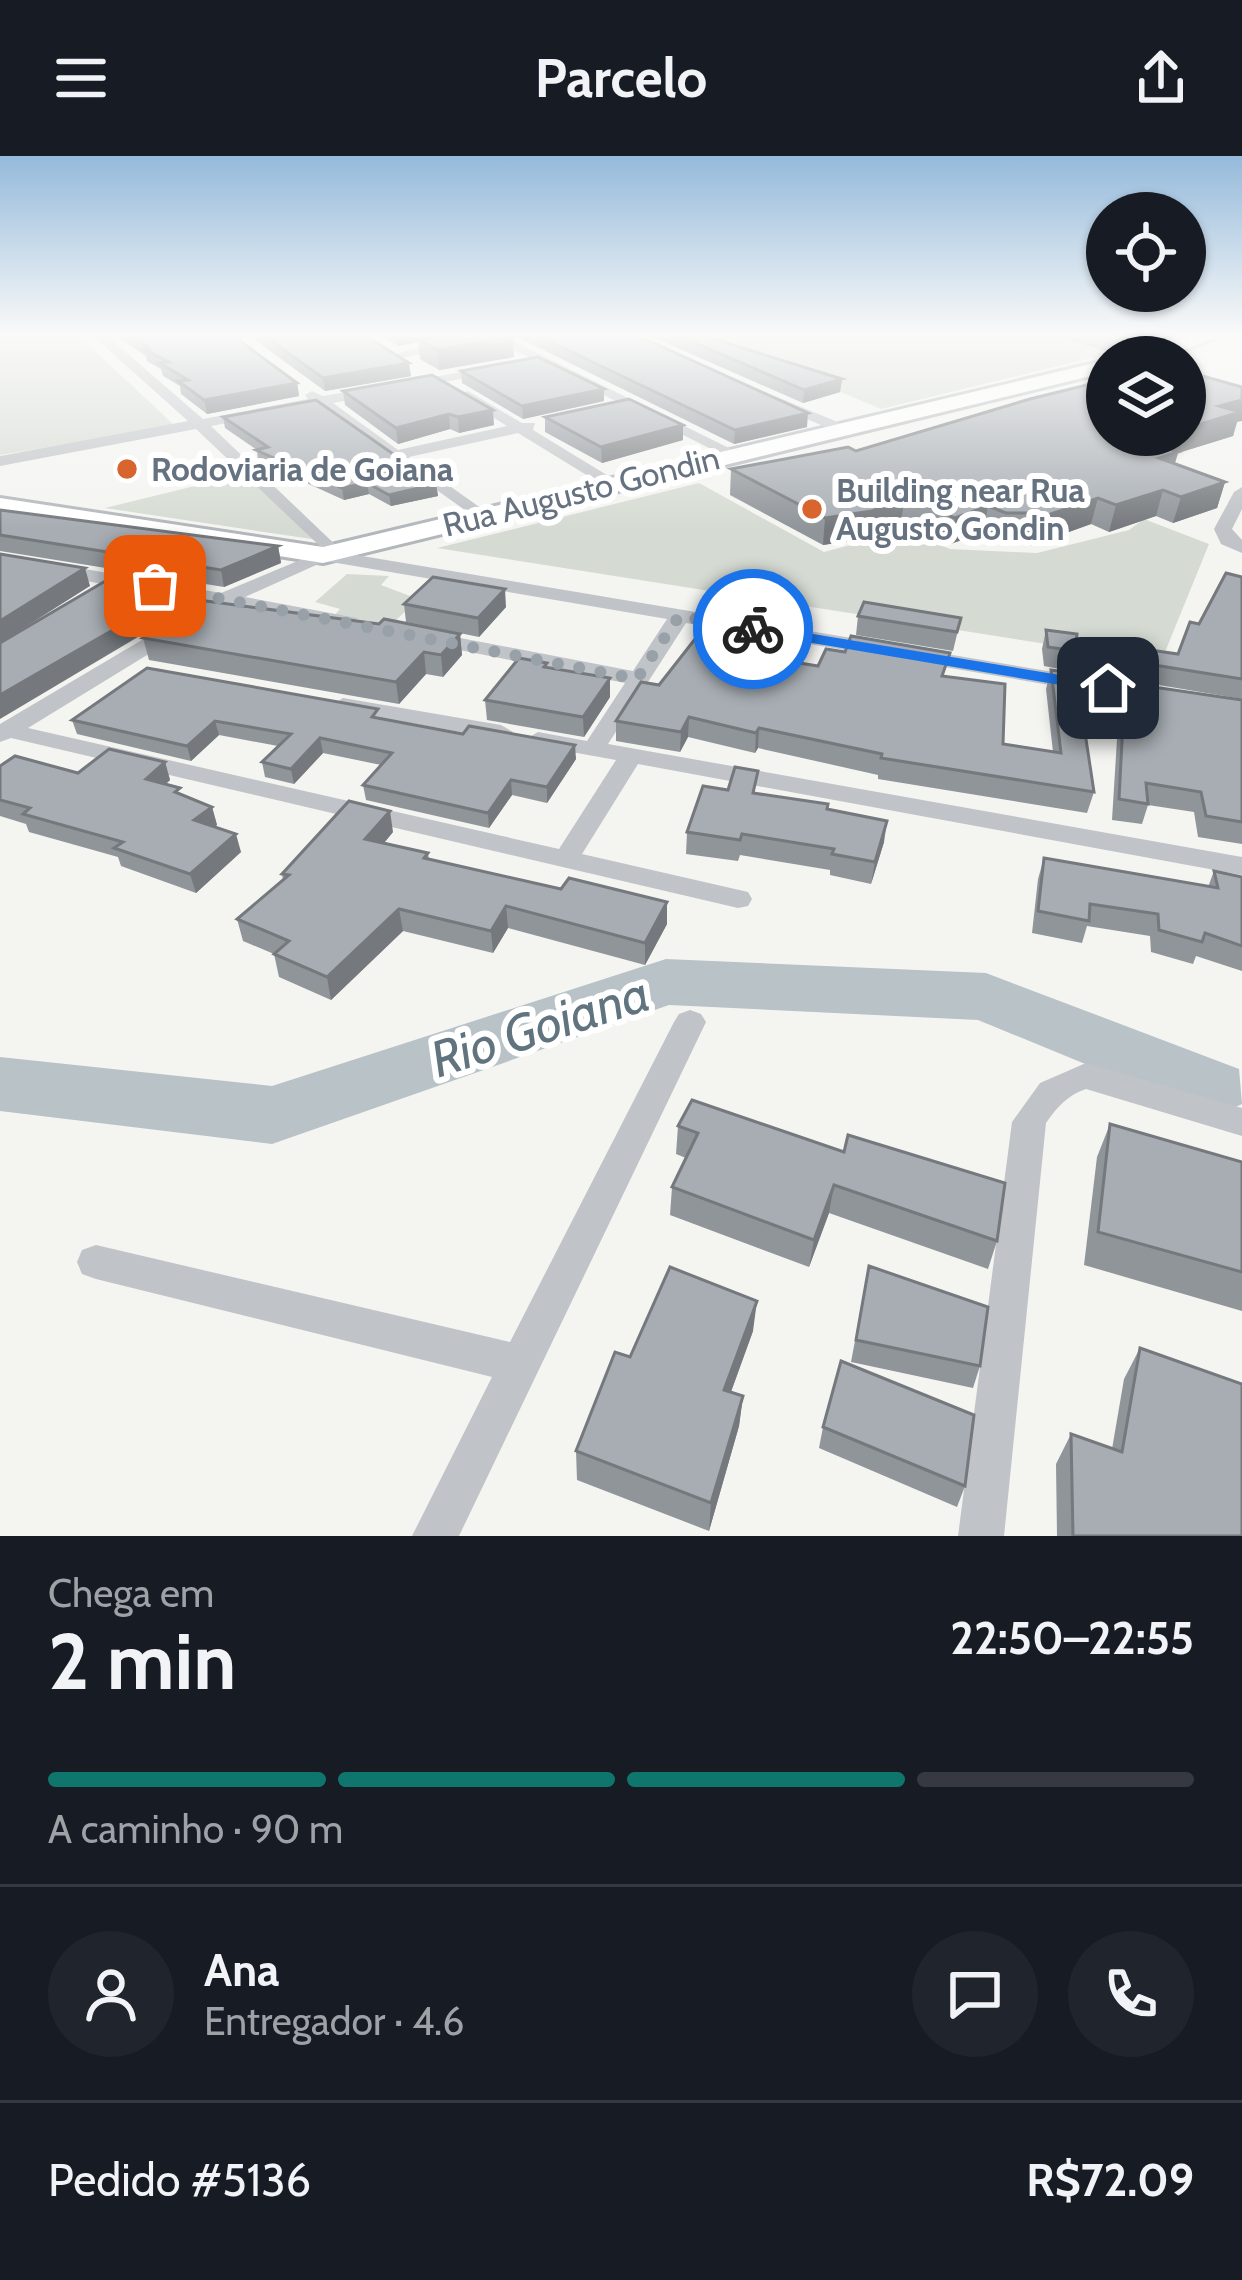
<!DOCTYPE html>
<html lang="pt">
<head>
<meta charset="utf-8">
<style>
	body { margin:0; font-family:Cabin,sans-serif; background:#20242c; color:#f1f3f6; height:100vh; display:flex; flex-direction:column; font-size:45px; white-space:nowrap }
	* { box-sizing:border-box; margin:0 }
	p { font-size:39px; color:#9ea1a6 }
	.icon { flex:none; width:66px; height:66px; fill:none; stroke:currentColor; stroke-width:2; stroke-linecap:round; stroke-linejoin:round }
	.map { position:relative; height:1380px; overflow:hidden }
	.panel { display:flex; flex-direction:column; background:#171b24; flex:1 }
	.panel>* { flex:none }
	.fabs { position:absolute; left:1086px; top:36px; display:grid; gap:24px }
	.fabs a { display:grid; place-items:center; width:120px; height:120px; border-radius:50%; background:#171b24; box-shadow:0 3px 9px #0004; font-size:60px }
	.pin { position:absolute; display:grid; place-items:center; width:102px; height:102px; color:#fff; margin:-51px; border-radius:24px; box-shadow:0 6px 18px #0006 }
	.courier { position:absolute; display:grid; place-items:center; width:120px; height:120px; margin:-60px; border:9px solid #1a73e8; border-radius:50%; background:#fff; color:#222; box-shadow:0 3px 15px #0007 }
	.overview em { font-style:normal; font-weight:800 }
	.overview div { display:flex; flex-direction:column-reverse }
	.overview { display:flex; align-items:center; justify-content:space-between; height:204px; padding:0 48px }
	h1 { font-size:78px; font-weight:800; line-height:90px }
	.bar { display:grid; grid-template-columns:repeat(4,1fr); gap:18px 12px; align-content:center; height:144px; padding:0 48px }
	.bar i { height:15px; border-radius:9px; background:#363941 }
	.bar .on { background:#0f766e }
	.bar p { grid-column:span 4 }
	.line { display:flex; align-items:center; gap:30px; padding:0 48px; border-top:3px solid #363941 }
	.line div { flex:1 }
	.round { display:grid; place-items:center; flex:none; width:126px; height:126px; border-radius:63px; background:#20242c }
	header { display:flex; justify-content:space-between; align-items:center; height:156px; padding:0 48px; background:#171b24; font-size:54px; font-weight:800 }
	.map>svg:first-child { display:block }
	.green { fill:#d5dbd3 }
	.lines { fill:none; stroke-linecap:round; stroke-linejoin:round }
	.river { fill:#b8c2c7; fill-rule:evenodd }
	.secondary-casing { stroke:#b3b7bb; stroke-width:6 }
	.street { fill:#c0c3c7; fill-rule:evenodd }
	.secondary { fill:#fff; fill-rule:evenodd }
	.wall { fill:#90959a }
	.shaded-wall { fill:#75797d }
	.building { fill:#a7adb3; stroke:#75797d; stroke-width:3 }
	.route { fill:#1a73e8 }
	.done { stroke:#98a0a8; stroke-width:12; stroke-dasharray:0 21.6 }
	.poi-dot { fill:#d8642e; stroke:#fff; stroke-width:4.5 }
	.labels { text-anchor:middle; stroke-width:12; stroke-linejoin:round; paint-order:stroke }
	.far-poi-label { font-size:33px; font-weight:bold; fill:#667280; stroke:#fff; text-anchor:start }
	.far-street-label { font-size:33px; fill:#667280; stroke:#fff }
	.near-water-label { font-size:51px; font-style:italic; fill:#61737e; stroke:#fff }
</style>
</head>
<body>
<header><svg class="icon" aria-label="menu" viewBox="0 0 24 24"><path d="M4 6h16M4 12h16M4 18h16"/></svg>Parcelo<svg class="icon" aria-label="share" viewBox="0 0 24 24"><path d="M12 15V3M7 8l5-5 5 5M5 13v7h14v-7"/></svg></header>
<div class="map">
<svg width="1242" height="1380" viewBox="0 0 1242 1380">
	<rect width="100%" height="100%" fill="#f4f5f1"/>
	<!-- green -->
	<g class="green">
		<path d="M 0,179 L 78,179 L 175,270 L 0,299 Z"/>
		<path d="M 706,179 L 1054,179 L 1112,197 L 881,253 Z"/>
		<path d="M 254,322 L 318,384 L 105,352 L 211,326 Z"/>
		<path d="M 699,327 L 824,396 L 903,375 L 950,393 L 1037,397 L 1129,374 L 1144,363 L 1209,388 L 1161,506 L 437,392 Z"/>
		<path d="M 347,418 L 389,420 L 381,429 L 418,443 L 388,472 L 332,462 L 340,453 L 315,446 Z"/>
	</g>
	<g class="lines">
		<!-- river -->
		<path class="river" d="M 666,803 L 986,817 L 1239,913 L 1242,948 L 1214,961 L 978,864 L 669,849 L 272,988 L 0,955 L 0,901 L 272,930 Z"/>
		<!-- secondary casing -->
		<g class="secondary-casing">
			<g id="secondary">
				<path d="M 1194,179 L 1223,179 L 1165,201 L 1137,201 Z"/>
				<path d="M 1107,204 L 1107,216 L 323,407 L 0,356 L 0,342 L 323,391 Z"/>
			</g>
		</g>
		<!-- street -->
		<g class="street">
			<path d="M 92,179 L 106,179 L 203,263 L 308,243 L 305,239 L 312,235 L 323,240 L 502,209 L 497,216 L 333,247 L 398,294 L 507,270 L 456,238 L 468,235 L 522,267 L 535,267 L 533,274 L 620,327 L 606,331 L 518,277 L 409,301 L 485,355 L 488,359 L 479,364 L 318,250 L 211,270 L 344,397 L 1167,535 L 1178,542 L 1167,549 L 686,467 L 608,588 L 1242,701 L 1242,719 L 638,608 L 582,698 L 748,736 L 752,743 L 748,750 L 738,752 L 11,582 L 0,586 L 0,568 L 206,446 L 0,410 L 0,398 L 221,437 L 324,394 L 196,273 L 0,310 L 0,300 L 188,265 ZM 325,405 L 667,463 L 633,515 L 429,476 L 418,482 L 429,488 L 625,527 L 587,585 L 538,576 L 526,583 L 538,590 L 616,604 L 559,693 L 28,572 L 227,450 L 357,470 L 357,462 L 245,441 Z"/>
			<path d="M 229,179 L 252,179 L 234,185 Z"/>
			<path d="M 484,179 L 501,179 L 741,298 L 727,301 Z"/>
			<path d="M 451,185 L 455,192 L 396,203 L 390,199 Z"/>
			<path d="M 777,241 L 845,269 L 848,272 L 835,275 L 772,248 L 770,245 Z"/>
			<path d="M 1242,331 L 1242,353 L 1232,373 L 1242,384 L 1242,397 L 1221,388 L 1214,373 L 1234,336 Z"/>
			<path d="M 343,542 L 501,569 L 513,576 L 501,583 L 335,554 L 332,549 Z"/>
			<path d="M 690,854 L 701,858 L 706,866 L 459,1380 L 412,1380 L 492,1221 L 96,1123 L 82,1118 L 77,1106 L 82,1094 L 96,1089 L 510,1186 L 674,866 L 679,858 Z"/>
			<path d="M 1086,907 L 1242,952 L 1242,980 L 1086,933 C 1068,939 1057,951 1046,967 L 1004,1380 L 958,1380 L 1012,966 L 1040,927 Z"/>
		</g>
		<!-- secondary -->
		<use href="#secondary" class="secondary"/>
	</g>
	<!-- wall -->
	<g class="wall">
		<path d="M 115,179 L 232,179 L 297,227 L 299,240 L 207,258 L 181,238 L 180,230 L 163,220 L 161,213 L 147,205 L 146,200 Z"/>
		<path d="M 248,179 L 364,179 L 411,220 L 325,235 Z"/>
		<path d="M 380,179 L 509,179 L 514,201 L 439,214 L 420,203 L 418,186 L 398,190 Z"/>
		<path d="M 513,179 L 636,179 L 807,271 L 734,288 Z"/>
		<path d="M 648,179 L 723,179 L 726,180 L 726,187 L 842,223 L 840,236 L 803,247 Z"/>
		<path d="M 1054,179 L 1184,179 L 1112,197 Z"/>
		<path d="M 461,215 L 604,245 L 523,263 L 462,227 Z"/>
		<path d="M 432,219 L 494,269 L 459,277 L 450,273 L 398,288 L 345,249 L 343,235 Z"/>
		<path d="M 223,261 L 436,328 L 438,340 L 391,350 L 369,338 L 344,344 L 258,305 L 257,294 L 225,272 Z"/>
		<path d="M 545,261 L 683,269 L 683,284 L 602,307 L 545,276 Z"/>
		<path d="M 1237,266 L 1233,280 L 1178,297 L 1174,308 L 1225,326 L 1217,352 L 1173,367 L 1156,360 L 1109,376 L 1091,368 L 1030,390 L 1030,383 L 1000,384 L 983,377 L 950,388 L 901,366 L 868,382 L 823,389 L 730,339 L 731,313 L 856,295 Z"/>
		<path d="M 0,354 L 278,390 L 281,407 L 224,431 L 0,395 Z"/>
		<path d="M 1242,421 L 1242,543 L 1129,524 L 1130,511 L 1136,492 L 1178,498 L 1199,468 Z"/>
		<path d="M 404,448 L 506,451 L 479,481 L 406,466 Z"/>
		<path d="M 858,460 L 961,462 L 953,495 L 856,479 Z"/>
		<path d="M 1046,474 L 1075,495 L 1070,515 L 1044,510 L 1042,493 Z"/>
		<path d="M 460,478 L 462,499 L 443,521 L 426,518 L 399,548 L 149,504 L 143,482 Z"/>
		<path d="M 738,497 L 818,510 L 945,520 L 1003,588 L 1053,596 L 1046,533 L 1051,514 L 1070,536 L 1094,636 L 1087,657 L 878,623 L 878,619 L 758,592 L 755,597 L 688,581 L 680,596 L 616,585 L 616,565 L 659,529 Z"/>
		<path d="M 547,507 L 547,512 L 610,541 L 584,581 L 487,564 L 485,544 Z"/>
		<path d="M 1133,528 L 1242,544 L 1242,688 L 1198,681 L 1194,656 L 1148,649 L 1142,668 L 1112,664 L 1118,567 L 1124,547 L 1128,548 Z"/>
		<path d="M 380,562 L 576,603 L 547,647 L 512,639 L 489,672 L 366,644 L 363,629 L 381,609 L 323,597 L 294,628 L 265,621 L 262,606 L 278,590 L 219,579 L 191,605 L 77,578 L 72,564 Z"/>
		<path d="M 165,606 L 170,624 L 166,628 L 182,639 L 212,651 L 217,669 L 214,671 L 241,696 L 196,737 L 121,710 L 118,701 L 29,676 L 26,668 L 0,660 L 0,610 L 78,617 Z"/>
		<path d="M 756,637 L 828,653 L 884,686 L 871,728 L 830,719 L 830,714 L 740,699 L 738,705 L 686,698 L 687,676 Z"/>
		<path d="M 393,676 L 384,687 L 428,697 L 429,704 L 561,733 L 667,746 L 667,768 L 645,809 L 508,772 L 493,797 L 403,775 L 331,844 L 279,821 L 274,798 L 243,785 L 237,763 L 283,724 L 282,718 Z"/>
		<path d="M 1044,702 L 1208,731 L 1214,715 L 1242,721 L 1242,815 L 1196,800 L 1193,808 L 1151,796 L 1150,780 L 1087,770 L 1082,787 L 1032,777 L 1038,723 Z"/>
		<path d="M 1110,968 L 1242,1006 L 1242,1155 L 1084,1109 L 1097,1001 Z"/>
		<path d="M 678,970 L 997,1085 L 988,1113 L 829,1057 L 809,1111 L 670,1059 L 672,1031 L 686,1002 L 676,998 Z"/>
		<path d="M 869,1110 L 980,1210 L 973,1232 L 851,1206 Z"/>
		<path d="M 753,1175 L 731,1236 L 743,1240 L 739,1270 L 709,1375 L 577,1324 L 576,1295 L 630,1201 Z"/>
		<path d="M 1140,1192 L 1242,1380 L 1057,1380 L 1056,1308 L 1071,1278 L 1112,1293 L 1124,1223 Z"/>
		<path d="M 823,1271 L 965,1330 L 957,1351 L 819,1292 Z"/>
	</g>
	<!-- shaded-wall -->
	<g class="shaded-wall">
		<path d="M 397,179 L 456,179 L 418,183 L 418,186 L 398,190 Z"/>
		<path d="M 1116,179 L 1184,179 L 1112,197 Z"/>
		<path d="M 513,181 L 514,201 L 439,214 L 437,194 Z"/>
		<path d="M 409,207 L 411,220 L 325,235 L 323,222 Z"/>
		<path d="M 842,223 L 840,236 L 803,247 L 804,234 Z"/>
		<path d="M 297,227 L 299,240 L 207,258 L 204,244 Z"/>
		<path d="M 604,233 L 604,245 L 523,263 L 522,250 Z"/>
		<path d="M 1242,244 L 1242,265 L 1237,266 L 1233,280 L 1178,297 L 1171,321 L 1145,284 L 1163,279 L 1185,279 L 1185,273 L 1219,250 Z"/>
		<path d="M 493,254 L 494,269 L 459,277 L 458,261 Z"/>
		<path d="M 808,257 L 807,271 L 734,288 L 735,274 Z"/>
		<path d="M 449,258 L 450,273 L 398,288 L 396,272 Z"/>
		<path d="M 683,269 L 683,284 L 602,307 L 601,291 Z"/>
		<path d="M 1225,326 L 1217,352 L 1173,367 L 1181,341 Z"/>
		<path d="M 367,327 L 369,338 L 344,344 L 342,332 Z"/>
		<path d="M 436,328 L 438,340 L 391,350 L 389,339 Z"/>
		<path d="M 1163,334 L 1156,360 L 1109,376 L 1116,349 Z"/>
		<path d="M 905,340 L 901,366 L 868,382 L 823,389 L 825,362 Z"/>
		<path d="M 1098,342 L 1091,368 L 1030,390 L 1036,363 Z"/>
		<path d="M 988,350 L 983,377 L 950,388 L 955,362 Z"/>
		<path d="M 278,390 L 281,407 L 224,431 L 221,414 Z"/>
		<path d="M 85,412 L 90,430 L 0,487 L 0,465 Z"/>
		<path d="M 191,429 L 195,447 L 0,563 L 0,539 Z"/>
		<path d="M 505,433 L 506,451 L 479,481 L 478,462 Z"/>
		<path d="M 460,478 L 462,499 L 443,521 L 441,499 Z"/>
		<path d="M 424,496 L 426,518 L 399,548 L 396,526 Z"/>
		<path d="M 610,522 L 610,541 L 584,581 L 583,561 Z"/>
		<path d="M 689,561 L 688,581 L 680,596 L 681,576 Z"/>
		<path d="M 215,565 L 219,579 L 191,605 L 187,590 Z"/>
		<path d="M 759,572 L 758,592 L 755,597 L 756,577 Z"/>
		<path d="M 320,582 L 323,597 L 294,628 L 291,613 Z"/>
		<path d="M 575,589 L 576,603 L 547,647 L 547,631 Z"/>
		<path d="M 165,606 L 170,624 L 151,641 L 146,623 Z"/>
		<path d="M 511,624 L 512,639 L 489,672 L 488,657 Z"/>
		<path d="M 212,651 L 217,669 L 199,683 L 194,664 Z"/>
		<path d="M 390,655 L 393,676 L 369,705 L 365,683 Z"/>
		<path d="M 887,665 L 884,686 L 871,728 L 875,706 Z"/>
		<path d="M 236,678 L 241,696 L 196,737 L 190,718 Z"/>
		<path d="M 667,746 L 667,768 L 645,809 L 645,787 Z"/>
		<path d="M 506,750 L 508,772 L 493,797 L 491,775 Z"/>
		<path d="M 399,753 L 403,775 L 331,844 L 327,821 Z"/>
		<path d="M 834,1029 L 829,1057 L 809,1111 L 814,1084 Z"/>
		<path d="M 757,1145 L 753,1175 L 721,1263 L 724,1234 Z"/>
		<path d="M 743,1240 L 739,1270 L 709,1375 L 711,1347 Z"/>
	</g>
	<!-- building -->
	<g class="building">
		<path d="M 130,179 L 232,179 L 297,227 L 204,244 L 178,225 L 188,224 L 160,207 L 169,206 L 144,193 L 149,192 Z"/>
		<path d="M 263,179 L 364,179 L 409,207 L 323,222 Z"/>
		<path d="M 439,179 L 509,179 L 513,181 L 437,194 L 418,183 Z"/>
		<path d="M 536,179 L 636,179 L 808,257 L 735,274 Z"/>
		<path d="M 677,179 L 723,179 L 726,180 L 717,184 L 842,223 L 804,234 Z"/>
		<path d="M 538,201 L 604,233 L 522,250 L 461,215 Z"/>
		<path d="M 1185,215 L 1242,231 L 1242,244 L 1219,250 L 1240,256 L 1185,273 Z"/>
		<path d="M 432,219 L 493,254 L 458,261 L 449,258 L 396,272 L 343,235 Z"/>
		<path d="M 1107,224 L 1107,279 L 1163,279 L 1145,284 L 1178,296 L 1159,302 L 1225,326 L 1181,341 L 1163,334 L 1116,349 L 1098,342 L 1036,363 L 1036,357 L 1006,357 L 988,350 L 955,362 L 905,340 L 872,355 L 825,362 L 731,313 L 848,291 L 856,295 L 1030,243 Z"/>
		<path d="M 629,243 L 683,269 L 601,291 L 545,261 Z"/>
		<path d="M 316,244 L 436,328 L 389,339 L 367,327 L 342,332 L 256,294 L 268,291 L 223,261 Z"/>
		<path d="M 0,354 L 278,390 L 221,414 L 0,379 Z"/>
		<path d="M 0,398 L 85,412 L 0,465 Z"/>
		<path d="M 119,417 L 191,429 L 0,539 L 0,487 Z"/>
		<path d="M 1226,417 L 1242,421 L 1242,523 L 1135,506 L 1136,492 L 1178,498 L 1190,466 L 1199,468 Z"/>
		<path d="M 433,421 L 505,433 L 478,462 L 404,448 Z"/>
		<path d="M 206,445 L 379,468 L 384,463 L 460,478 L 441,499 L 424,496 L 396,526 L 143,482 Z"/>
		<path d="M 864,446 L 961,462 L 957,476 L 858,460 Z"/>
		<path d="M 1046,474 L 1077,478 L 1075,495 L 1048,491 Z"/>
		<path d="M 699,478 L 739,486 L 732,496 L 818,510 L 826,493 L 845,496 L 851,480 L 950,497 L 942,520 L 1005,528 L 1003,588 L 1061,597 L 1051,514 L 1073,517 L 1070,536 L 1079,537 L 1094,636 L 881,602 L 882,598 L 759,572 L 756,577 L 689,561 L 681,576 L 616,565 L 641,526 L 659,529 Z"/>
		<path d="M 519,502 L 547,507 L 544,511 L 610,522 L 583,561 L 485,544 Z"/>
		<path d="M 147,512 L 378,553 L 372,561 L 463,578 L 469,570 L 575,589 L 547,631 L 511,624 L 488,657 L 363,629 L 392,597 L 320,582 L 291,613 L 262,606 L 291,578 L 215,565 L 187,590 L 72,564 Z"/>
		<path d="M 1133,528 L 1242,544 L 1242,666 L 1206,660 L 1201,636 L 1146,627 L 1148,648 L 1119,643 L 1124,547 L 1132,548 Z"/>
		<path d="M 109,593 L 165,606 L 146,623 L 180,632 L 175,636 L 212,651 L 194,664 L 236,678 L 190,718 L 114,692 L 123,686 L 23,658 L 30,652 L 0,644 L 0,610 L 15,600 L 78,617 Z"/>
		<path d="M 735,611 L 758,615 L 753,637 L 828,648 L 827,653 L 887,665 L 875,706 L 832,698 L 834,693 L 742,678 L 740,684 L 687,676 L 703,630 L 728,634 Z"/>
		<path d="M 349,645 L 390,655 L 365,683 L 428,697 L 424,702 L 561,733 L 569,722 L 667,746 L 645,787 L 506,750 L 491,775 L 399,753 L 327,821 L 274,798 L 289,785 L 237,763 L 289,719 L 282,718 Z"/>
		<path d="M 1044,702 L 1218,732 L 1214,715 L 1242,721 L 1242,790 L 1205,777 L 1202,786 L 1159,774 L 1158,758 L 1090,748 L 1089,765 L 1038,755 Z"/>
		<path d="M 692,944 L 844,996 L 848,979 L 1005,1027 L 997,1085 L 834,1029 L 814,1084 L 672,1031 L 698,977 L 678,970 Z"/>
		<path d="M 1110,968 L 1242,1006 L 1242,1116 L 1098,1076 Z"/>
		<path d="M 869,1110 L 988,1151 L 980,1210 L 856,1184 Z"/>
		<path d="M 670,1111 L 757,1145 L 724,1234 L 743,1240 L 711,1347 L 576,1295 L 615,1196 L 630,1201 Z"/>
		<path d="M 1140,1192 L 1242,1228 L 1242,1380 L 1073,1380 L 1071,1278 L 1122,1296 Z"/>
		<path d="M 841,1205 L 974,1259 L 965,1330 L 823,1271 Z"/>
	</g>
	<!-- sky -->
	<linearGradient id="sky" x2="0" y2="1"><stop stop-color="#95badb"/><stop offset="0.48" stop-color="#fafaf9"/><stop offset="1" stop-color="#fafaf9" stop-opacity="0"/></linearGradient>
	<rect width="1242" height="373" fill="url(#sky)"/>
	<!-- route -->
	<path class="route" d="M 753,468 L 1108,527 L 1117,532 L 1108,537 L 747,476 L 745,473 Z"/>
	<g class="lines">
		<!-- done -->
		<path class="done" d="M 155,430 L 637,523 L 679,460 L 753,473"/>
	</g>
	<!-- markers -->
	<g class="poi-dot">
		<circle cx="127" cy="313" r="12"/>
		<circle cx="812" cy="353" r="12"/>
	</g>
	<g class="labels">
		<!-- far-poi labels -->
		<g class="far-poi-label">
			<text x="151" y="325">Rodoviaria de Goiana</text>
			<text x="836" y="346">Building near Rua<tspan x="836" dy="38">Augusto Gondin</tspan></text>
		</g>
		<!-- far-street labels -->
		<g class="far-street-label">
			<text transform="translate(581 335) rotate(-14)" y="12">Rua Augusto Gondin</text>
		</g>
		<!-- near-water labels -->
		<g class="near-water-label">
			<text transform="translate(540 870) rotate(-18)" y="18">Rio Goiana</text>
		</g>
	</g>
</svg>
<div class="fabs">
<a><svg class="icon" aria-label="locate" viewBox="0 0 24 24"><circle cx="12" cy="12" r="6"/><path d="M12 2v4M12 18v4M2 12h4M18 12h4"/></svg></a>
<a><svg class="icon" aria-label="layers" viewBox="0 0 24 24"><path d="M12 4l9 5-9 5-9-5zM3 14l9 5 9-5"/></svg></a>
</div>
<div class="pin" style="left:155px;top:430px;background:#ea580c"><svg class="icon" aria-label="bag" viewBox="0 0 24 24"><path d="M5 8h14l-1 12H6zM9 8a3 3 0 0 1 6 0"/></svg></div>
<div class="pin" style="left:1108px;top:532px;background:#1f2937"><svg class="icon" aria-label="home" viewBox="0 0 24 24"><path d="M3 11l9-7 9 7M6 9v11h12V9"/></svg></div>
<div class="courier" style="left:753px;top:473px"><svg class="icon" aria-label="bike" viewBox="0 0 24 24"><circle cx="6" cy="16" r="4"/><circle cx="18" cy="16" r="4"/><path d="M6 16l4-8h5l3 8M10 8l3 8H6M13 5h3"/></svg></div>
</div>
<section class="panel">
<div class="overview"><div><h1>2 min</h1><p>Chega em</p></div><em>22:50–22:55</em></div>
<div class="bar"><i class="on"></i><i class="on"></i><i class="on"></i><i></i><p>A caminho · 90 m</p></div>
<div class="line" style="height:216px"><a class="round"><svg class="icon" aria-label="person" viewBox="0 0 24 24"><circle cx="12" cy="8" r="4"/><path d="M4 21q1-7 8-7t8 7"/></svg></a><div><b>Ana</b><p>Entregador · 4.6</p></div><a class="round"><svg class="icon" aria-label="chat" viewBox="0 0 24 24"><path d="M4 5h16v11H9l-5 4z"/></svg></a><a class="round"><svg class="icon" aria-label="phone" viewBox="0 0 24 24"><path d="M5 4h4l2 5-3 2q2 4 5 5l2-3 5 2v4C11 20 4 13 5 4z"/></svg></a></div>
<div class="line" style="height:156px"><div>Pedido #5136</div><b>R$72.09</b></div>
</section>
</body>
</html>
